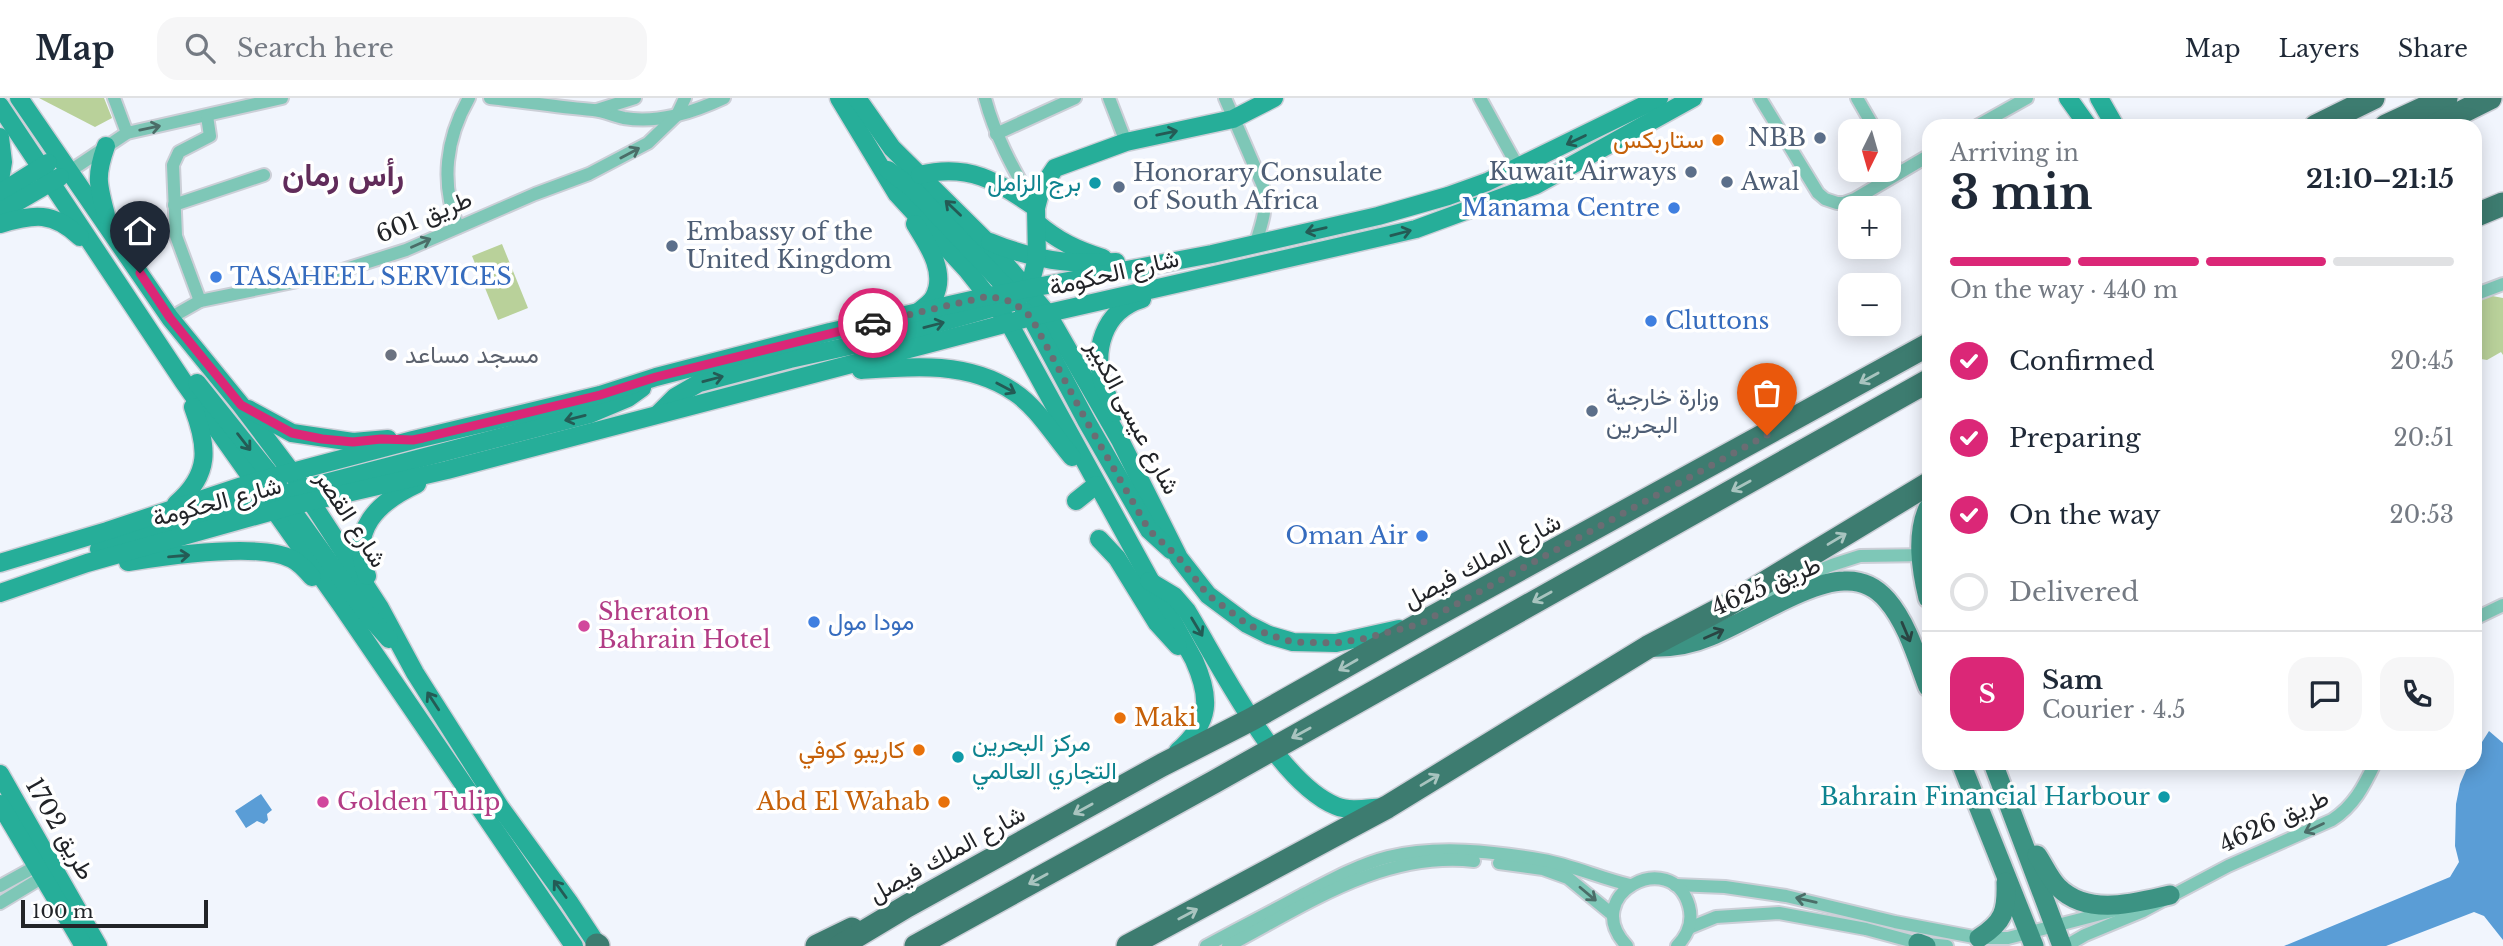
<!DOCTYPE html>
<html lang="en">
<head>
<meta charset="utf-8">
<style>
	body { margin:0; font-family:"Libre Baskerville",Vazirmatn,serif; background:#f6f6f7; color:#1f2937; height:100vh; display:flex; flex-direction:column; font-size:26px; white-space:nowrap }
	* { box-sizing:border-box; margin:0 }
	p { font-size:23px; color:#747a83 }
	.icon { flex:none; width:38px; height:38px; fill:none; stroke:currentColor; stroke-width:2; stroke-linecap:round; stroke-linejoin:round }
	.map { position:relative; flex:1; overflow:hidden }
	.side { position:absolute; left:1922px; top:21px; width:560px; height:651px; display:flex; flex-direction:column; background:#fff; border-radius:21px; box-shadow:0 4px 18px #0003 }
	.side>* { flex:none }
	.needle { width:46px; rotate:185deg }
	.controls { position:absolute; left:1838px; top:21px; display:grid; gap:14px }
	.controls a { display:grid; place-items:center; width:63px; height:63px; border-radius:14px; background:#fff; box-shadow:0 4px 18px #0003; font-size:35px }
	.scale { position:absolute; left:21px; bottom:18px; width:187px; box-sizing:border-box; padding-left:7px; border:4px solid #222428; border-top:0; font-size:19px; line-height:24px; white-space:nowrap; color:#222428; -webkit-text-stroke:5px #fff; paint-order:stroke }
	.pin { position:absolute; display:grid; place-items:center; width:60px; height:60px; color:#fff; margin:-72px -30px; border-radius:50% 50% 50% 0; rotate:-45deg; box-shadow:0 0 7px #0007 }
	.pin .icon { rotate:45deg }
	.courier { position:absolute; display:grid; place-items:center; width:70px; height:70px; margin:-35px; border:5px solid #db2777; border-radius:50%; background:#fff; color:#222; box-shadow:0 2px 9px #0007 }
	.headline em { font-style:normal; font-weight:800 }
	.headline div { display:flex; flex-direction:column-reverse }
	.headline { display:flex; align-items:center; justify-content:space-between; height:119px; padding:0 28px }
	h1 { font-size:46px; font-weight:800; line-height:52px }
	.bar { display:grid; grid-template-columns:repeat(4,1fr); gap:10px 7px; align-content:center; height:84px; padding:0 28px }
	.bar i { height:9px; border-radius:5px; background:#e0e1e3 }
	.bar .active { background:#db2777 }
	.bar p { grid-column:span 4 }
	.line { display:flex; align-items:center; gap:18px; padding:0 28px; border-top:2px solid #e0e1e3 }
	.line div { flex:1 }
	.round { display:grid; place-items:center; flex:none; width:74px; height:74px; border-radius:21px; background:#f6f6f7 }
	ol { padding:0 28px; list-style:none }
	li { display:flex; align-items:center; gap:21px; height:77px }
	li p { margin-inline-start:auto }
	li .icon { padding:7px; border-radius:50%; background:#db2777; color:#fff; stroke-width:4 }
	li:last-child { color:#747a83 }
	li i { width:38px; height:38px; border:4px solid #e0e1e3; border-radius:50% }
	header { display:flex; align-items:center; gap:42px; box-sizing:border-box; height:98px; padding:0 35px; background:#fff; border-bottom:2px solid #e0e1e3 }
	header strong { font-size:33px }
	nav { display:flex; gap:38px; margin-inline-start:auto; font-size:24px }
	.search { width:490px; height:63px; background:#f6f6f7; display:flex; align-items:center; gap:18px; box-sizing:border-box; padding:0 24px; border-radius:21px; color:#747a83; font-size:26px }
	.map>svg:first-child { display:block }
	.green { fill:#b9d19a }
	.water { fill:#5a9dd6 }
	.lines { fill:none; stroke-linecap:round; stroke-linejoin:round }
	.street-casing { stroke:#cccfd7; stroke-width:16 }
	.secondary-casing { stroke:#cccfd7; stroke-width:21 }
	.primary-casing { stroke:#cccfd7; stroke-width:23 }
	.highway-casing { stroke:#cccfd7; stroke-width:26 }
	.street { stroke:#7ec7b7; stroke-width:12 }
	.secondary { stroke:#26ae99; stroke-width:18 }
	.primary { stroke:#3c9383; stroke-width:19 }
	.highway { stroke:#3d7c70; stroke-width:23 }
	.oneway { stroke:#4b6d68 }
	.oneway2 { stroke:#245b55 }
	.oneway3 { stroke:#a8c4bf }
	.oneway4 { stroke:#2a4543 }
	.done { stroke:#6a6d73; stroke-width:7; stroke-dasharray:0 12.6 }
	.route { stroke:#db2777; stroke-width:9 }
	.service-dot { fill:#5c6f8a; stroke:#fff; stroke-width:2.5 }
	.food-dot { fill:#e8710a; stroke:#fff; stroke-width:2.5 }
	.culture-dot { fill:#0f9aa8; stroke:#fff; stroke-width:2.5 }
	.shop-dot { fill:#3f7fe0; stroke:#fff; stroke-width:2.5 }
	.worship-dot { fill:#6b7280; stroke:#fff; stroke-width:2.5 }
	.hotel-dot { fill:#d1479c; stroke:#fff; stroke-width:2.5 }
	.labels { text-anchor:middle; stroke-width:7; stroke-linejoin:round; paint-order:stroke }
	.service-label { font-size:24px; fill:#4e5e75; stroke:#fff; text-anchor:start }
	.food-label { font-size:24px; fill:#c56008; stroke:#fff; text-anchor:end }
	.culture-label { font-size:24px; fill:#0d838f; stroke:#fff; text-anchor:end }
	.shop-label { font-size:24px; fill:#366cbe; stroke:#fff; text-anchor:start }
	.street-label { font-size:24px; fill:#222428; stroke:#fff }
	.worship-label { font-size:24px; fill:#5b616d; stroke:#fff; text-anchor:start }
	.hotel-label { font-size:24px; fill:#b23c85; stroke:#fff; text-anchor:start }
	.district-label { font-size:32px; font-weight:bold; fill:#612c5a; stroke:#fff }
</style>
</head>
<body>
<header>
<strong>Map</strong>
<div class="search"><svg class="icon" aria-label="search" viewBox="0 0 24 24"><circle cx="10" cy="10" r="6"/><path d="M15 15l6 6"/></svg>Search here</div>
<nav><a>Map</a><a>Layers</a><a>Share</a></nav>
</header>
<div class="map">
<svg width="2503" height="848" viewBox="0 0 2503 848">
	<rect width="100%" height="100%" fill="#f1f5fd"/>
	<!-- green -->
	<g class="green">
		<path d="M 39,0 L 104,0 L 112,20 L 95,29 Z"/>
		<path d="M 502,146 L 528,210 L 498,222 L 472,158 Z"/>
		<path d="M 2487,197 L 2503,200 L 2503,257 L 2501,254 L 2487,262 L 2475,260 L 2475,209 Z"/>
	</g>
	<!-- water -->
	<g class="water">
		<path d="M 2489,633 L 2503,645 L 2503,842 L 2484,818 L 2474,814 L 2386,848 L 2284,848 L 2450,779 L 2459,764 L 2455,748 L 2456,706 L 2460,686 L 2469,665 L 2474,665 L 2475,655 Z"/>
		<path d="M 261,696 L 272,712 L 267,716 L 268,722 L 264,726 L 257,723 L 246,730 L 235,713 Z"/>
	</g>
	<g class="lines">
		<!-- street casing -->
		<g class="street-casing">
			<g id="street">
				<path d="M 114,0 L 127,35"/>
				<path d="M 490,0 C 525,4 559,9 593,12 C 604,13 614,18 624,20 C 659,26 694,14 724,0"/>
				<path d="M 985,0 C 995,38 1013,70 1032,104"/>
				<path d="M 1109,0 L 1126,44"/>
				<path d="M 1225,0 L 1263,88 C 1268,109 1262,126 1255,147"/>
				<path d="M 1480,0 L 1518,69"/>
				<path d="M 1760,0 L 1818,95 L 1825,101 L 1837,105 L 1844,105 L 1855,101 L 1928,58"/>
				<path d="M 1857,0 L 1876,33"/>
				<path d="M 597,12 L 635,0"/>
				<path d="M 1977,28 L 2027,0"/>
				<path d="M 996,36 L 1075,0"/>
				<path d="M 1888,56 L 1899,75"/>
				<path d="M 70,73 L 127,35 L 282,0"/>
				<path d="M 174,107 L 264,77"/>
				<path d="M 458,129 C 440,85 446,40 469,0"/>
				<path d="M 2474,197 L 2503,186"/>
				<path d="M 200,203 L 176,138 L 173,67 L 179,54 L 210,38 L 207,18"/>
				<path d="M 170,220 L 200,203 L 327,177 L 406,152 L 535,96 L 589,76 L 648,45 L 677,17 L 685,0"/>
				<path d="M 1767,493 L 1832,467 L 1860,458 L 1928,457"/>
				<path d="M 2474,521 L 2503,507"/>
				<path d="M 1499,765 L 1543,771 L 1568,780 L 1613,817"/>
				<path d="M 1675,787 L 1725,789 L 1786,798 L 1895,824 L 1979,840 L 2008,840 L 2116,812"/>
				<path d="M 0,788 L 42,765"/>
				<path d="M 0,805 L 43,779 L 45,774"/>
				<path d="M 1689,830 L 1716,819 L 1779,815 L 1866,831 L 1918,845 L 1947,848"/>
				<path d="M 1206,848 C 1237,831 1269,815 1300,798 C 1329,783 1357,767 1388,759 C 1437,747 1493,753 1543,762 C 1572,767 1600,780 1630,787"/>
				<path d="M 1228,848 C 1306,807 1383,753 1474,763"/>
				<path d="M 1627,848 C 1578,797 1672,748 1689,808 C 1693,823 1688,837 1677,848"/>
				<path d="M 2066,848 L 2085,837 L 2143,813 L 2228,768 L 2332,722 C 2354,708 2364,688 2375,665"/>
			</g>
		</g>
		<!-- secondary casing -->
		<g class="secondary-casing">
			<g id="secondary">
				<path d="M 19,0 L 170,220 L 241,307 L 293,376 L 380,510 L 415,575 L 500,709 L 569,804 L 598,848"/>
				<path d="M 839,0 L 897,96 L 967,172 L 1009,225 L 1194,562 C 1211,600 1211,624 1178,653"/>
				<path d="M 857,0 L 892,50 L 985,142 L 1047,215 L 1120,342 L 1179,460 L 1208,497 L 1247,526 L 1269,537 L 1293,544 L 1336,545 L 1399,531"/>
				<path d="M 2068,0 L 2088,28"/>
				<path d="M 2099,0 L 2115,28"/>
				<path d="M 0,8 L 183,283 L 342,508 L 574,848"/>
				<path d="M 0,39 L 3,64 L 0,82"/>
				<path d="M 106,48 C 95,79 98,86 106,117"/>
				<path d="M 888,72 L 911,89 L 1016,200"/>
				<path d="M 920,77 C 968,65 998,83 1036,110"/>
				<path d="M 0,95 L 48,65"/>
				<path d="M 0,114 L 60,79"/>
				<path d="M 1037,125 C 1058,143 1077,152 1103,160"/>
				<path d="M 0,126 C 34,116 53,113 80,139"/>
				<path d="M 915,126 C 928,147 947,174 934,199 C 931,205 923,210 918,214"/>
				<path d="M 990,144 C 1034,162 1068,167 1116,164"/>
				<path d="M 1024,213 L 1031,219 L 1087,324 L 1149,432 L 1171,452"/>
				<path d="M 861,272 C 912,268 969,263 1014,294 C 1037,309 1054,338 1072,359"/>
				<path d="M 197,285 L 278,386"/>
				<path d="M 248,311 L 292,335 L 353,344 L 388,341"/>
				<path d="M 1115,315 C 1112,306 1107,298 1104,289 C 1092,253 1103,213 1142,201"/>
				<path d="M 658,316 L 675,299 L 699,285 L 790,261 L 886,240 L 1013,204 L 1029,191 L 1037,160 L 1036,110 L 1041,91 L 1055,70 L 1126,44 L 1233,21 L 1274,0"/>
				<path d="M 284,401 L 366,515 L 389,541"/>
				<path d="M 1076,403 L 1096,387"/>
				<path d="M 176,406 C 211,376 208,349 193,309"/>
				<path d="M 274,414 L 278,403 L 287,395 L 590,316 L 628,300 L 642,290"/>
				<path d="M 1099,441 L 1117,460 L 1157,525 L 1178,548"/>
				<path d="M 99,451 L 263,398 L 271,393"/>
				<path d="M 128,464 C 166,458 259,444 292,461 C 300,465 306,472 312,479"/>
				<path d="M 0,465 L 107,433 L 254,384 L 413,342 L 600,297 L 656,279 L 830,234 L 989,198 L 1212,156 L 1378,118 L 1448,98 L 1487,84 L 1659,0"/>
				<path d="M 367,478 C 348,432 378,404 417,386"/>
				<path d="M 1149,483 L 1174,498 L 1187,513 C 1220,567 1277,684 1336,708 C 1350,714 1368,710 1384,709"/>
				<path d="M 0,495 L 87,465 L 291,408 L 447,372 L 1031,219 L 1416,131 L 1536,87 L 1693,0"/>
				<path d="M 0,676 L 98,848"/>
				<path d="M 0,706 L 84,848"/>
			</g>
		</g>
		<!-- primary casing -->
		<g class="primary-casing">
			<g id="primary">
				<path d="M 1928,410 C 1916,437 1921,471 1928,500"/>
				<path d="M 1648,549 C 1670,550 1690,547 1711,538 C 1746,524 1809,483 1844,483 C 1861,482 1876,489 1887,502 C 1907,525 1917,560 1928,589"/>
				<path d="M 1961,665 L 2034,848"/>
				<path d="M 1993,665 L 2062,848"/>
				<path d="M 2037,757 C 2044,767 2049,780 2058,789 C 2088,819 2135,805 2170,797"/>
				<path d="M 1979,840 C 2004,824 2007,813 2006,784"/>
				<path d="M 1918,845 L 1926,848"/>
			</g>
		</g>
		<!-- highway casing -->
		<g class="highway-casing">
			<g id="highway">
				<path d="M 2316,28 L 2373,0"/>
				<path d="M 2386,28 L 2446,0"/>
				<path d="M 2434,28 L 2490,0"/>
				<path d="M 2474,118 L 2503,106"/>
				<path d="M 597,847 L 598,848"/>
				<path d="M 817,848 L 852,831"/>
				<path d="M 840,848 L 907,808 L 1162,667 L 1252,621 L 1420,526 L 1928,247"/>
				<path d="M 916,848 L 1214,684 L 1928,283"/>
				<path d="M 1128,848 L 1387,709 L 1648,549 L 1728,507 L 1928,386"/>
			</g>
		</g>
		<!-- street -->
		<use href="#street" class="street"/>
		<!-- secondary -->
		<use href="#secondary" class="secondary"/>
		<!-- primary -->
		<use href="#primary" class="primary"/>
		<!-- highway -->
		<use href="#highway" class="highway"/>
	</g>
	<!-- one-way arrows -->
	<defs><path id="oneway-shaft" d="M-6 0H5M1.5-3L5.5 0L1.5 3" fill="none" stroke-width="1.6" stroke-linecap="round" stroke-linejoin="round" transform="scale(1.75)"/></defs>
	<g class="oneway">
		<use href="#oneway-shaft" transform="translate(150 30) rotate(-12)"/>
		<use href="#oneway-shaft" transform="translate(630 55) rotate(-28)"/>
		<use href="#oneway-shaft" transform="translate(421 145) rotate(-24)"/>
		<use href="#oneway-shaft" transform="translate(2314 730) rotate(155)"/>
		<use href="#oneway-shaft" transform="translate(1588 796) rotate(40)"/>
		<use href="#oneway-shaft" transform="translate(1806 802) rotate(-167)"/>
	</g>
	<g class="oneway2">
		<use href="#oneway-shaft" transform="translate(1167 35) rotate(-12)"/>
		<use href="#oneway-shaft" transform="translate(1576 42) rotate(154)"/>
		<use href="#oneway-shaft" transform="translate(953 110) rotate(-136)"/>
		<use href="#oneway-shaft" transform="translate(1316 132) rotate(167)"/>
		<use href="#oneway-shaft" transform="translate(1401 135) rotate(-15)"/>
		<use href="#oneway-shaft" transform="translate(934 227) rotate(-15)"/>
		<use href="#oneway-shaft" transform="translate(713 281) rotate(-15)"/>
		<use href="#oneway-shaft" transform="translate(1006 290) rotate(28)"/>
		<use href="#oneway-shaft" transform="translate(575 320) rotate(166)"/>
		<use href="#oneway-shaft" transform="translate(244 344) rotate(52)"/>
		<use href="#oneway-shaft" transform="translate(179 458) rotate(-5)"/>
		<use href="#oneway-shaft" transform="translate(1197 529) rotate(59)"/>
		<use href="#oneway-shaft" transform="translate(433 603) rotate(-123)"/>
		<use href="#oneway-shaft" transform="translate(560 791) rotate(-126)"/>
	</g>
	<g class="oneway3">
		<use href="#oneway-shaft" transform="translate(1869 280) rotate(151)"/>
		<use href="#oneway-shaft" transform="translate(1741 388) rotate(151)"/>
		<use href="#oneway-shaft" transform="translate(1837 441) rotate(-31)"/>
		<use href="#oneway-shaft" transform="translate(1542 499) rotate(151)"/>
		<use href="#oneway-shaft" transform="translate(1348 567) rotate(150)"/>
		<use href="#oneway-shaft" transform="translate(1301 635) rotate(151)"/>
		<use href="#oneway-shaft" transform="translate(1430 682) rotate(-31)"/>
		<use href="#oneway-shaft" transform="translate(1083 711) rotate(151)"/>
		<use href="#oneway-shaft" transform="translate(1038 781) rotate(151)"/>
		<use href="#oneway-shaft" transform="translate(1188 816) rotate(-28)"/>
	</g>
	<g class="oneway4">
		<use href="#oneway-shaft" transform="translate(1906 534) rotate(67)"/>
		<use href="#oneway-shaft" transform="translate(1714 536) rotate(-24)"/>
	</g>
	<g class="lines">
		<!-- done -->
		<path class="done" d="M 873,225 L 989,198 L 1013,204 L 1031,219 L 1087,324 L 1149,432 L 1179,460 L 1208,497 L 1247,526 L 1269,537 L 1293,544 L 1336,545 L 1362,541 L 1420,526 L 1767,337"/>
		<!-- route -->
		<path class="route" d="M 140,175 L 170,220 L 241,307 L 292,335 L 322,341 L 353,344 L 381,341 L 413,342 L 423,340 L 600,297 L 656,279 L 873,225"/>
	</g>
	<!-- markers -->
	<g class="service-dot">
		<circle cx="1820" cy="40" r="7"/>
		<circle cx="1691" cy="74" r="7"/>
		<circle cx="1727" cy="84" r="7"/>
		<circle cx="1119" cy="89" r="7"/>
		<circle cx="672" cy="148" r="7"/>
		<circle cx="1592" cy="313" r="7"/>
	</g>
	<g class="food-dot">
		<circle cx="1718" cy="42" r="7"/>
		<circle cx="1120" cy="620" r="7"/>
		<circle cx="919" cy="652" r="7"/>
		<circle cx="944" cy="704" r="7"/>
	</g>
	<g class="culture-dot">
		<circle cx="1095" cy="85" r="7"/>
		<circle cx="958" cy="659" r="7"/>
		<circle cx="2164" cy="699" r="7"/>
	</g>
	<g class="shop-dot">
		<circle cx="1674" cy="110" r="7"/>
		<circle cx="216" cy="179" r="7"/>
		<circle cx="1651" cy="223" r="7"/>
		<circle cx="1422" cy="438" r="7"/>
		<circle cx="814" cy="524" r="7"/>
	</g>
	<circle class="worship-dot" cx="391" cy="257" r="7"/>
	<g class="hotel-dot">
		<circle cx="584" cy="528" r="7"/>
		<circle cx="323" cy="704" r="7"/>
	</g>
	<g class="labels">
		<!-- service labels -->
		<g class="service-label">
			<text x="1806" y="48" text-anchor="end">NBB</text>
			<text x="1677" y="82" text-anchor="end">Kuwait Airways</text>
			<text x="1133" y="83">Honorary Consulate<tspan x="1133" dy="28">of South Africa</tspan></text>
			<text x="1741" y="92">Awal</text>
			<text x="686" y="142">Embassy of the<tspan x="686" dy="28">United Kingdom</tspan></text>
			<text x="1606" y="307">وزارة خارجية<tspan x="1606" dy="28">البحرين</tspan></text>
		</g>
		<!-- food labels -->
		<g class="food-label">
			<text x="1704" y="50">ستاربكس</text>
			<text x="1134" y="628" text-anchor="start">Maki</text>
			<text x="905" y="660">كاريبو كوفي</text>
			<text x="930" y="712">Abd El Wahab</text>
		</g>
		<!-- culture labels -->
		<g class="culture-label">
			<text x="1081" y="93">برج الزامل</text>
			<text x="972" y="653" text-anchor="start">مركز البحرين<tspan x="972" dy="28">التجاري العالمي</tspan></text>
			<text x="2150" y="707">Bahrain Financial Harbour</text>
		</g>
		<!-- shop labels -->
		<g class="shop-label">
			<text x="1660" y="118" text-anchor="end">Manama Centre</text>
			<text x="230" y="187">TASAHEEL SERVICES</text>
			<text x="1665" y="231">Cluttons</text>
			<text x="1408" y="446" text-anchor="end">Oman Air</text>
			<text x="828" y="532">مودا مول</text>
		</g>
		<!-- street labels -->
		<g class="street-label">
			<text transform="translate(424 119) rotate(-22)" y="8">طريق 601</text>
			<text transform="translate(1114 175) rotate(-13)" y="8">شارع الحكومة</text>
			<text transform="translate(1133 319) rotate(62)" y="8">شارع عيسى الكبير</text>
			<text transform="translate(217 404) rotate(-15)" y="8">شارع الحكومة</text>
			<text transform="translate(351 421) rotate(57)" y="8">شارع القصر</text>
			<text transform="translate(1482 463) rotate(-28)" y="8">شارع الملك فيصل</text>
			<text transform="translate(1766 488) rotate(-23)" y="8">طريق 4625</text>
			<text transform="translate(2274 723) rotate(-25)" y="8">طريق 4626</text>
			<text transform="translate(60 731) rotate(60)" y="8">طريق 1702</text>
			<text transform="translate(947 756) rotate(-29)" y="8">شارع الملك فيصل</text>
		</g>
		<!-- worship labels -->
		<g class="worship-label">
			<text x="405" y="265">مسجد مساعد</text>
		</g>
		<!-- hotel labels -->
		<g class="hotel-label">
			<text x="598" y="522">Sheraton<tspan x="598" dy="28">Bahrain Hotel</tspan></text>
			<text x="337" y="712">Golden Tulip</text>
		</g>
		<!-- district labels -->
		<g class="district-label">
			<text x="343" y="88">رأس رمان</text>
		</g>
	</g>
</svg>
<div class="controls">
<a><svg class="needle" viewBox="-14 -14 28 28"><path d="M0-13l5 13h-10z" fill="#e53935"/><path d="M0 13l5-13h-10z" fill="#747a83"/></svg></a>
<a>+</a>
<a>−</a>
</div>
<div class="scale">100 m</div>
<div class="pin" style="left:1767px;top:337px;background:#ea580c"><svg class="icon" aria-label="bag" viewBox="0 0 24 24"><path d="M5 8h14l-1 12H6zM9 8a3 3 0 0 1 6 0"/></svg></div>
<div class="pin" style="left:140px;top:175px;background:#1f2937"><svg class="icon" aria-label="home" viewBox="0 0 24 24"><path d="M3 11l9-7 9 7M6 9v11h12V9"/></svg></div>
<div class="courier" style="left:873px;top:225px"><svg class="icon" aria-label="car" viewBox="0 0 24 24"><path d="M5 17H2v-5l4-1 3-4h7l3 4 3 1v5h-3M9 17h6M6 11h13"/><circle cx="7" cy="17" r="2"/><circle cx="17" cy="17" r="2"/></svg></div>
<section class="side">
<div class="headline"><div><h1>3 min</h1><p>Arriving in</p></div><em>21:10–21:15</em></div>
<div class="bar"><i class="active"></i><i class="active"></i><i class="active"></i><i></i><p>On the way · 440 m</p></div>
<ol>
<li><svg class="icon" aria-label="check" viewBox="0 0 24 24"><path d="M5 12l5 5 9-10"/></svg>Confirmed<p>20:45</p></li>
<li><svg class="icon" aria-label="check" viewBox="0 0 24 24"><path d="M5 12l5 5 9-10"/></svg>Preparing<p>20:51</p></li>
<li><svg class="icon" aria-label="check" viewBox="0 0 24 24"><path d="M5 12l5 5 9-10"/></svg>On the way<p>20:53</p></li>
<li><i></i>Delivered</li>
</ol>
<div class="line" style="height:126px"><b class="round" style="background:#db2777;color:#fff">S</b><div><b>Sam</b><p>Courier · 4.5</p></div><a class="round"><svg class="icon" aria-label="chat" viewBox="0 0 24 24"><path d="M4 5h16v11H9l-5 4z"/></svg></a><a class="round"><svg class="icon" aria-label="phone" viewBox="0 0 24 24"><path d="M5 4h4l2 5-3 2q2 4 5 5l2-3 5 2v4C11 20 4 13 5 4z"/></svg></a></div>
</section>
</div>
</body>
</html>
